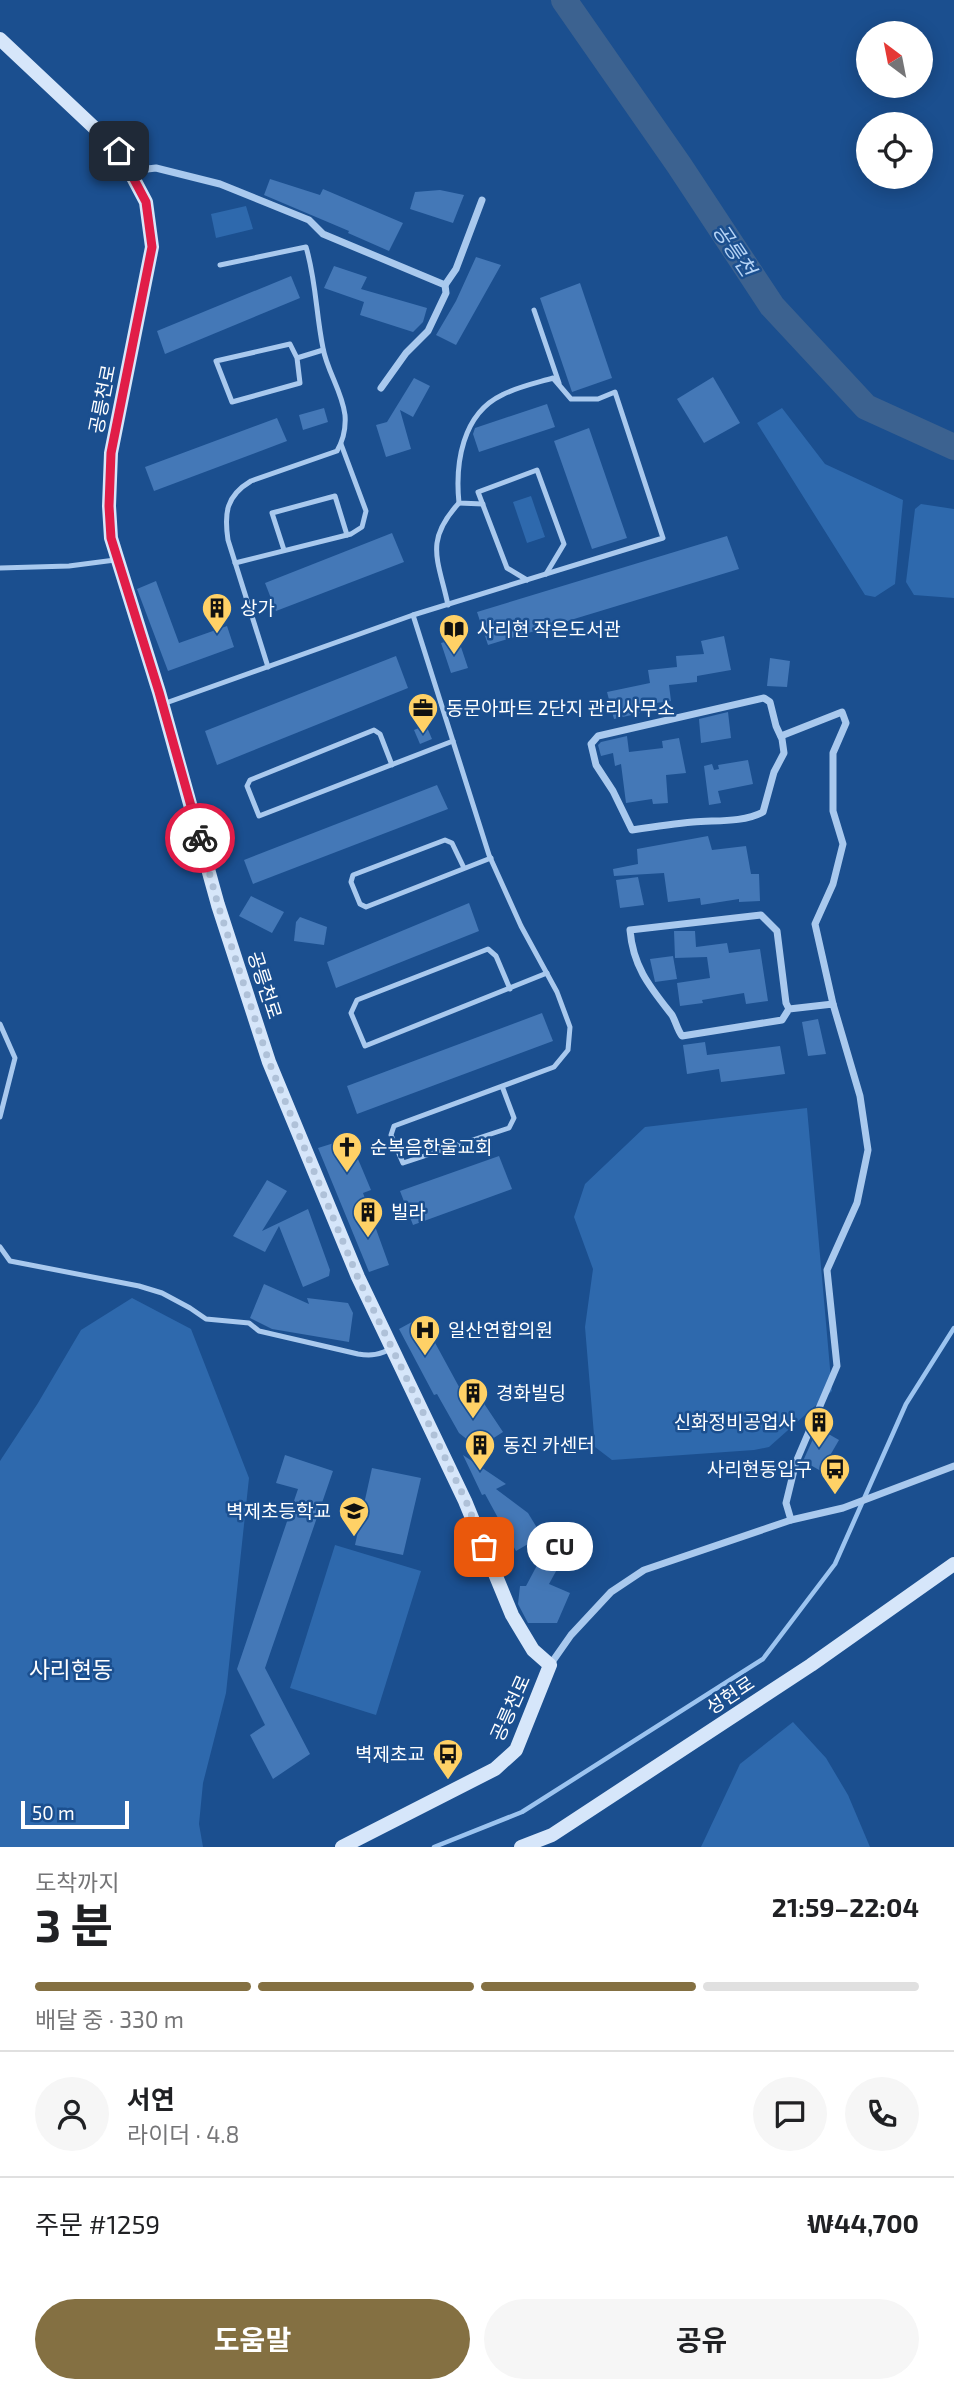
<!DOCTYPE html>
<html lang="ko">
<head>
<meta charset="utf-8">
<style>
	body { margin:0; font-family:"Exo 2","Noto Sans KR",sans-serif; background:#f6f6f6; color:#202124; height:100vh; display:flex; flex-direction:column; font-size:26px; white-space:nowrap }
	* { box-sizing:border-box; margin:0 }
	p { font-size:23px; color:#757577 }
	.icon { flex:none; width:38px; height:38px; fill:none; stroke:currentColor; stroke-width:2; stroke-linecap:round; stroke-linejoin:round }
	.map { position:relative; height:1847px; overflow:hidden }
	.details { display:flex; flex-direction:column; background:#fff; flex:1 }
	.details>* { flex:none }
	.needle { width:46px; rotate:328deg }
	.buttons { position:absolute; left:856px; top:21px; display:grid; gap:14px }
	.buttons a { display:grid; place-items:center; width:77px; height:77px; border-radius:50%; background:#fff; box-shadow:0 4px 18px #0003; font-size:35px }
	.scale { position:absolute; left:21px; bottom:18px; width:108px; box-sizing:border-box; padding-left:7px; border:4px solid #fff; border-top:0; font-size:19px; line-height:24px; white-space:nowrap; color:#fff; -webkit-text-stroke:5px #1b4f8f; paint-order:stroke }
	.pin { position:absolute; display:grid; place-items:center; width:60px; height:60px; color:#fff; margin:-30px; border-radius:14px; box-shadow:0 4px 10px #0006 }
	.courier { position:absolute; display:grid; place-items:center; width:70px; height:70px; margin:-35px; border:5px solid #e11d48; border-radius:50%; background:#fff; color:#222; box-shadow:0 2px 9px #0007 }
	.bubble { position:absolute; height:49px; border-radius:24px; background:#fff; box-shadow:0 4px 18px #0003; font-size:23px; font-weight:700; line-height:49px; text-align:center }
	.overview em { font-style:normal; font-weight:700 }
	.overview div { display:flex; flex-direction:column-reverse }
	.overview { display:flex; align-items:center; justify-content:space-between; height:119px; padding:0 35px }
	h1 { font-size:46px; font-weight:700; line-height:52px }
	.bar { display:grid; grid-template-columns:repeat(4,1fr); gap:10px 7px; align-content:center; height:84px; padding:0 35px }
	.bar i { height:9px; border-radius:5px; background:#e0e0e0 }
	.bar .on { background:#847042 }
	.bar p { grid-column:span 4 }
	.line { display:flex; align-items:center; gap:18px; padding:0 35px; border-top:2px solid #e0e0e0 }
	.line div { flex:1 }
	.round { display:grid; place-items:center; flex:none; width:74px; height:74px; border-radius:37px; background:#f6f6f6 }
	.cta { display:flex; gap:14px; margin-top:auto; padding:14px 35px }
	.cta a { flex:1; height:80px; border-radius:42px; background:#847042; color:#fff; font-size:28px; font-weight:700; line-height:80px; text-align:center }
	.cta a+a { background:#f6f6f6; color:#202124 }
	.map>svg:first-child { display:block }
	.green { fill:#2e69ad }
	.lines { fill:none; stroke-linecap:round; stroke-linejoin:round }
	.stream { stroke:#9cc4f0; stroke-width:4.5 }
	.river { stroke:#3c6290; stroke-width:26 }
	.building { fill:#4478b7 }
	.lane { stroke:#a9c9ee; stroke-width:5 }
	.street { stroke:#a9c9ee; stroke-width:7 }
	.secondary { stroke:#d6e6fa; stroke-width:14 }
	.done { stroke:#afc1d8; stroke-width:7; stroke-dasharray:0 12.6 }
	.route { stroke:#e11d48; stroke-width:9 }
	.labels { text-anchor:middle; stroke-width:5; stroke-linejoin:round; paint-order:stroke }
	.street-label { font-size:19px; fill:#fff; stroke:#1b4f8f }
	.poi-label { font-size:19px; fill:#fff; stroke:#1b4f8f; text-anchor:start }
	.water-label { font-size:21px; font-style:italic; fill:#b5d3f5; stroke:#1b4f8f }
	.quarter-label { font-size:23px; fill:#fff; stroke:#1b4f8f }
</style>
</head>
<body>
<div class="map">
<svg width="954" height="1847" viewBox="0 0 954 1847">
	<rect width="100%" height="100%" fill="#1b4f8f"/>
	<!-- green -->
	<g class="green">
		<path d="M 246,206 L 253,229 L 216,238 L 211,214 Z"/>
		<path d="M 782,408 L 825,464 L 903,500 L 895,584 L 875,597 L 865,595 L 757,423 Z"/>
		<path d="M 531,496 L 545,537 L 527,543 L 513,502 Z"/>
		<path d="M 921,504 L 954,509 L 954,598 L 914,595 L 906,582 L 915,509 Z"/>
		<path d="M 807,1108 L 832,1391 L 769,1447 L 754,1450 L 612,1460 L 595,1447 L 585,1327 L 593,1269 L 574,1217 L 585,1184 L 645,1127 Z"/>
		<path d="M 132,1298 L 191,1329 L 249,1478 L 226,1693 L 203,1783 L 199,1824 L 203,1847 L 0,1847 L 0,1461 L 38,1403 L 81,1330 Z"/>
		<path d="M 335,1545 L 421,1571 L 376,1715 L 290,1688 Z"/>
		<path d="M 793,1722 L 826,1758 L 848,1795 L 870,1847 L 701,1847 L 740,1764 Z"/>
	</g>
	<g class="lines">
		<!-- stream -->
		<path class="stream" d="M 434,1847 L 522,1812 L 763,1659 L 835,1564 L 906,1404 L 954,1328"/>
		<!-- river -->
		<path class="river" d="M 564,0 L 679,165 L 772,306 L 866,407 L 954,447"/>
	</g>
	<!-- building -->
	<g class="building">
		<path d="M 270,179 L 320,195 L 323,189 L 403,223 L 389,251 L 348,233 L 349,231 L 264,195 Z"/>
		<path d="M 440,190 L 464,195 L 453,223 L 410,209 L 415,192 Z"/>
		<path d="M 476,257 L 501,265 L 456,345 L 436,335 L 456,301 Z"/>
		<path d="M 334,266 L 367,277 L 361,289 L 427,308 L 423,322 L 413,332 L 360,315 L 364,302 L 324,288 Z"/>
		<path d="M 291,276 L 300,298 L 165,354 L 157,331 Z"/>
		<path d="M 580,283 L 612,378 L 572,392 L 540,298 Z"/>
		<path d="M 713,377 L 740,423 L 704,443 L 677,399 Z"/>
		<path d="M 414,378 L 430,386 L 413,417 L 400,410 L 411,449 L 386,457 L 376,425 L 387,422 Z"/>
		<path d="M 547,404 L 555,427 L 479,452 L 473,434 L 475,428 Z"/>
		<path d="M 324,408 L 328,422 L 303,430 L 299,415 Z"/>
		<path d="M 277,418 L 287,441 L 154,491 L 145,467 Z"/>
		<path d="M 589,428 L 627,538 L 592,549 L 554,441 Z"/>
		<path d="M 392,533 L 404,562 L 276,611 L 265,583 Z"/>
		<path d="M 727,536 L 739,569 L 488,645 L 477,612 Z"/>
		<path d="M 156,581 L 179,643 L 227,626 L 234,647 L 168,671 L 137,589 Z"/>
		<path d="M 724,636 L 731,670 L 697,676 L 697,682 L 669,685 L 671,701 L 648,704 L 649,711 L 614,719 L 607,692 L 650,683 L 648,670 L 677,667 L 676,656 L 704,654 L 701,641 Z"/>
		<path d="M 458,638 L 468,668 L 451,673 L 441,643 Z"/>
		<path d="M 396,656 L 408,688 L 217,765 L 205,731 Z"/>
		<path d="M 770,658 L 790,661 L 787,687 L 767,686 Z"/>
		<path d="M 728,712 L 731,738 L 701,743 L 699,719 Z"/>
		<path d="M 426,725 L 432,739 L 420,744 L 414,730 Z"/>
		<path d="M 627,736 L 629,752 L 663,748 L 662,741 L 679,738 L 686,773 L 666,775 L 668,803 L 653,804 L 652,799 L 626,803 L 621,764 L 615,766 L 613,753 L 601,756 L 598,745 L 601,742 Z"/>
		<path d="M 748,760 L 753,784 L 718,791 L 721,803 L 709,805 L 704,766 L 712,764 L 714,770 L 719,769 L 718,765 Z"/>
		<path d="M 437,785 L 448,809 L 253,884 L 244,860 Z"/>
		<path d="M 708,836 L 712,850 L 746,846 L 751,874 L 759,874 L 760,901 L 739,902 L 739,899 L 701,905 L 700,898 L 668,902 L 664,873 L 614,876 L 613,869 L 638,864 L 637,849 Z"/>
		<path d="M 638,877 L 644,905 L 620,908 L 616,880 Z"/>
		<path d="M 251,896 L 284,912 L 272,933 L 239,916 Z"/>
		<path d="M 469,903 L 479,931 L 336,988 L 327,962 Z"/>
		<path d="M 300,917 L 327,927 L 324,945 L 294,941 L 296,922 Z"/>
		<path d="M 674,931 L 695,931 L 696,947 L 727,943 L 729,953 L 760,949 L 768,1001 L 746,1004 L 744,993 L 702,1000 L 703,1003 L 680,1006 L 677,983 L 710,978 L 707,957 L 675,958 Z"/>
		<path d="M 673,956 L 677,979 L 655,982 L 650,959 Z"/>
		<path d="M 542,1013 L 553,1041 L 357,1114 L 347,1086 Z"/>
		<path d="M 818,1019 L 826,1054 L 808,1056 L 802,1022 Z"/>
		<path d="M 705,1042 L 707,1055 L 780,1046 L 785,1074 L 721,1082 L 719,1069 L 687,1074 L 683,1045 Z"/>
		<path d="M 334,1143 L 358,1159 L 371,1190 L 363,1193 L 389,1265 L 369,1272 L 318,1148 Z"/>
		<path d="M 499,1156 L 512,1189 L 413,1225 L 400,1191 Z"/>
		<path d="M 267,1180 L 287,1191 L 262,1231 L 308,1209 L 330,1270 L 329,1276 L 303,1287 L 279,1226 L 265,1252 L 233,1236 Z"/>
		<path d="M 264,1284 L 309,1304 L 307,1298 L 348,1303 L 353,1313 L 349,1342 L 272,1329 L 250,1318 Z"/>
		<path d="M 421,1317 L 464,1396 L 475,1390 L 503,1432 L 478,1448 L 459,1433 L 437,1394 L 434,1395 L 399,1329 Z"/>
		<path d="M 818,1428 L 839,1440 L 821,1471 L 803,1461 Z"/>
		<path d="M 285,1455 L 333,1471 L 265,1668 L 310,1754 L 273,1779 L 250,1735 L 265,1725 L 237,1669 L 298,1489 L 276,1483 Z"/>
		<path d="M 463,1455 L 506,1484 L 496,1489 L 528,1513 L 542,1536 L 516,1551 L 485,1494 L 482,1495 Z"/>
		<path d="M 372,1468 L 421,1478 L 403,1555 L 355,1545 Z"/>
		<path d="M 559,1524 L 586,1540 L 579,1551 L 566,1553 L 549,1584 L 570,1593 L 557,1623 L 528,1623 L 518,1604 L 520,1586 L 526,1586 Z"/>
	</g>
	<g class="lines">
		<!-- lane -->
		<g class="lane">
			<path d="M 220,265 L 306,247 C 316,280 316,314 323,348 C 327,371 342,391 345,415 C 346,428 344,439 337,451 L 251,481 C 226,496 224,513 228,540 L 268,667"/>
			<path d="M 534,310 L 559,383"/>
			<path d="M 297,358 L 300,383 L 232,402 L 216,361 L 290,344 L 297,358 L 323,350"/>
			<path d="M 284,550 L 272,513 L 335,496 L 347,535"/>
			<path d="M 235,563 L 351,534 L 362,527 L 366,511 L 341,444"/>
			<path d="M 0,568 L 69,566 L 115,560"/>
			<path d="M 527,580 L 507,568 L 478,492 L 537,470 L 564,544 L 546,574"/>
			<path d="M 448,605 C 438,559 424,541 459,503"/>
			<path d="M 413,615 L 663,538 L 615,392 L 598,399 L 571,399 L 553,378 C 536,383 517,387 502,395 C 462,414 455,464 459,503 L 483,504"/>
			<path d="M 163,704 L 413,615 L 489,855 L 521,926 L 557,992 L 570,1027 L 568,1050 L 554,1067 L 394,1126 L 391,1135 L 403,1163 L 509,1128 L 514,1118 L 502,1086"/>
			<path d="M 392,765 L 380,734 L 374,730 L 250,780 L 247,786 L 259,816 L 453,741"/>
			<path d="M 464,868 L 452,843 L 445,840 L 353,875 L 351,882 L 360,904 L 366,907 L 491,858"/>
			<path d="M 510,989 L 496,956 L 488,949 L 357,1000 L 351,1013 L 365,1046 L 547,973"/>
			<path d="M 0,1024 L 15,1058 L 0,1117"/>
			<path d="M 0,1247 L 10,1261 L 139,1286 L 162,1293 L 190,1308 L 206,1319 L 249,1323 L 259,1331 L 358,1354 C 371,1356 380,1355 392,1348"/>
		</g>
		<!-- street -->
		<g class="street">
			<path d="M 130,171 L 156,168 L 220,184 L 309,220 L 323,234 L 445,285 L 446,293 L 428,331 L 406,353 L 381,388"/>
			<path d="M 445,285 L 456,269 L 482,200"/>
			<path d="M 764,698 L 770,702 L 776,726 L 782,739 L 784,753 L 774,772 L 763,812 C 742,823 716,820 693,822 C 672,824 652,827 632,830 L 613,791 L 596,765 L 591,744 L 598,736 Z"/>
			<path d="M 781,736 L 842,712 L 846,723 L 833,753 L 833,811 L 843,844 L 833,884 L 815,924 L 833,1004"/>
			<path d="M 789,1009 L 782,1020 L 682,1036 C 677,1029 676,1022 672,1015 C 650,987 633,967 630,930 L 761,915 L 777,931 L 786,1003 L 789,1009 L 833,1004 L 860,1096 L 868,1150 L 857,1203 L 827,1270 L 837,1366 L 796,1462 L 786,1503 L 791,1520"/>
			<path d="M 550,1665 L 571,1635 L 611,1592 L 644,1570 L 791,1520 L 843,1508 L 954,1466"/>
		</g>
		<!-- secondary -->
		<g class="secondary">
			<path d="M 0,39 L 119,151 L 146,202 L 152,247 L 111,453 L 109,506 L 111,538 L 159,692 L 218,905 L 269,1062 L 358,1277 L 465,1501 L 512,1615 L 533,1650 L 550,1665 L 516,1750 L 495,1769 L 342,1847"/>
			<path d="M 521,1847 L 552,1835 L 811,1665 L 954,1564"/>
		</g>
	</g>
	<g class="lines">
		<!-- done -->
		<path class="done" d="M 200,838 L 218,905 L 269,1062 L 358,1278 L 466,1501 L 484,1547"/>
		<!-- route -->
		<path class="route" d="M 119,151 L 146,202 L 152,247 L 111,453 L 109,506 L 111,538 L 159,692 L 200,838"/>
	</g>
	<!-- icons -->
	<defs>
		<g id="building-pin" transform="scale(1.575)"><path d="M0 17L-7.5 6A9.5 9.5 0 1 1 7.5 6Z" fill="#ffd166" stroke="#1b4f8f"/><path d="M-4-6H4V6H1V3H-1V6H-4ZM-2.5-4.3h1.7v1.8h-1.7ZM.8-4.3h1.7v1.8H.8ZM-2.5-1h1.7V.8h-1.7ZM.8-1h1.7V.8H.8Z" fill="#111"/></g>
		<g id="library-pin" transform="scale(1.575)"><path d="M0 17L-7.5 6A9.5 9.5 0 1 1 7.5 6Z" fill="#ffd166" stroke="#1b4f8f"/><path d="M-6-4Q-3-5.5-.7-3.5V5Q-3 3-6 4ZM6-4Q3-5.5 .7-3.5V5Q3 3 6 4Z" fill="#111"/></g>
		<g id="office-pin" transform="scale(1.575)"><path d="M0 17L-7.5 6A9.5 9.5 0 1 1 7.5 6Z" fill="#ffd166" stroke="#1b4f8f"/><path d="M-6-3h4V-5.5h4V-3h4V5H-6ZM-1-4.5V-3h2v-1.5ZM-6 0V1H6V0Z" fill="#111"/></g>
		<g id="church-pin" transform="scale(1.575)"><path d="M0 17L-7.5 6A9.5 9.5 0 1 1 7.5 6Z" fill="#ffd166" stroke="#1b4f8f"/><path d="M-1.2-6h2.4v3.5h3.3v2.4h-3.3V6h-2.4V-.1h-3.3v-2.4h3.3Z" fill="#111"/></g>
		<g id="hospital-pin" transform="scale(1.575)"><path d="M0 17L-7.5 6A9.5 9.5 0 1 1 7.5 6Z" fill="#ffd166" stroke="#1b4f8f"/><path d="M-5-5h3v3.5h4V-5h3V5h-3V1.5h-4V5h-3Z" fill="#111"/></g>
		<g id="bus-pin" transform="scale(1.575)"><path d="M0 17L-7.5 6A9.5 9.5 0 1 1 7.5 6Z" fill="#ffd166" stroke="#1b4f8f"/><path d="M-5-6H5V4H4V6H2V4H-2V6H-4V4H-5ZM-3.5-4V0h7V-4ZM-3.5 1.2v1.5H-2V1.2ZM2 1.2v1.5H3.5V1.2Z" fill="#111"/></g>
		<g id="school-pin" transform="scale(1.575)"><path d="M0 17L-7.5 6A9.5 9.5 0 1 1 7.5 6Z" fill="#ffd166" stroke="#1b4f8f"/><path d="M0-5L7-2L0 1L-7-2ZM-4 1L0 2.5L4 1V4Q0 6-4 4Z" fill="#111"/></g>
	</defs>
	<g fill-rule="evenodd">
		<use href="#building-pin" x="217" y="608"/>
		<use href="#library-pin" x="454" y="629"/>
		<use href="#office-pin" x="423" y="708"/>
		<use href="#church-pin" x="347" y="1147"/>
		<use href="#building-pin" x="368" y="1212"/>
		<use href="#hospital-pin" x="425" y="1330"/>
		<use href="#building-pin" x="473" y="1393"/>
		<use href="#building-pin" x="819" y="1422"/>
		<use href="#building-pin" x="480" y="1445"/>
		<use href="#bus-pin" x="835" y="1469"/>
		<use href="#school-pin" x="354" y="1511"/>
		<use href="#bus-pin" x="448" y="1754"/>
	</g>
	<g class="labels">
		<!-- street labels -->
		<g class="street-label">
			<text transform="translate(102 399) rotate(-79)" y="7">공릉천로</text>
			<text transform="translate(265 985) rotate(72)" y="7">공릉천로</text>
			<text transform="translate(730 1695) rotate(-33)" y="7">성현로</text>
			<text transform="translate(510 1708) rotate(-66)" y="7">공릉천로</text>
		</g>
		<!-- poi labels -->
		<g class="poi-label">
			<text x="240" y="615">상가</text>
			<text x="477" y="636">사리현 작은도서관</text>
			<text x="446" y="715">동문아파트 2단지 관리사무소</text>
			<text x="370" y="1154">순복음한울교회</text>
			<text x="391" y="1219">빌라</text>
			<text x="448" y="1337">일산연합의원</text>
			<text x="496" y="1400">경화빌딩</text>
			<text x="796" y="1429" text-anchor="end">신화정비공업사</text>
			<text x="503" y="1452">동진 카센터</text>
			<text x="812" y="1476" text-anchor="end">사리현동입구</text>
			<text x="331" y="1518" text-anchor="end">벽제초등학교</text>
			<text x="425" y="1761" text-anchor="end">벽제초교</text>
		</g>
		<!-- water labels -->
		<g class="water-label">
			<text transform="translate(734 250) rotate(56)" y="7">공릉천</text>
		</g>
		<!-- quarter labels -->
		<g class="quarter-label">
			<text x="71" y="1678">사리현동</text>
		</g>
	</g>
</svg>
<div class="buttons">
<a><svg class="needle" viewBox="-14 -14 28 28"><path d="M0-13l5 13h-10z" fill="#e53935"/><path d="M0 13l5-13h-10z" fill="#757577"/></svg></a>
<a><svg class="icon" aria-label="locate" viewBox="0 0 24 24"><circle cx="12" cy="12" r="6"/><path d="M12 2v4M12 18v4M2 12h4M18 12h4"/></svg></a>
</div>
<div class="scale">50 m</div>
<div class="pin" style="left:484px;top:1547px;background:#ea580c"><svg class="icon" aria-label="bag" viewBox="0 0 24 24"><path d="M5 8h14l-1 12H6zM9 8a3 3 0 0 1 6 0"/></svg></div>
<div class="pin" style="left:119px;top:151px;background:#1f2937"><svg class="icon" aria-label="home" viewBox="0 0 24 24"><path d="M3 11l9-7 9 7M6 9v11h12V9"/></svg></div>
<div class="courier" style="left:200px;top:838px"><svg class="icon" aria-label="bike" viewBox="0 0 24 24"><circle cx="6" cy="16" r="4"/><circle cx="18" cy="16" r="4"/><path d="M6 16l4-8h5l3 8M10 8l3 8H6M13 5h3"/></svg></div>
<div class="bubble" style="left:527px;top:1522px;width:66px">CU</div>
</div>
<section class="details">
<div class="overview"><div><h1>3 분</h1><p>도착까지</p></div><em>21:59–22:04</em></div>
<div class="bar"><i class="on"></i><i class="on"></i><i class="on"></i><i></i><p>배달 중 · 330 m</p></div>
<div class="line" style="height:126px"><a class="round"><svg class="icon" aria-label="person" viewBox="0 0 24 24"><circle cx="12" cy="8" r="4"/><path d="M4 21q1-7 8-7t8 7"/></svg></a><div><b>서연</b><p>라이더 · 4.8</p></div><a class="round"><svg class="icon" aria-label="chat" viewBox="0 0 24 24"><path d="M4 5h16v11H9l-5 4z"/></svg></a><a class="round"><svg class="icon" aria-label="phone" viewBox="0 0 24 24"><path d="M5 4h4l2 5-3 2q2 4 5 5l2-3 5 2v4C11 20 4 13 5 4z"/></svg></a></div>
<div class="line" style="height:91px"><div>주문 #1259</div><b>₩44,700</b></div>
<div class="cta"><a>도움말</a><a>공유</a></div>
</section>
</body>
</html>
